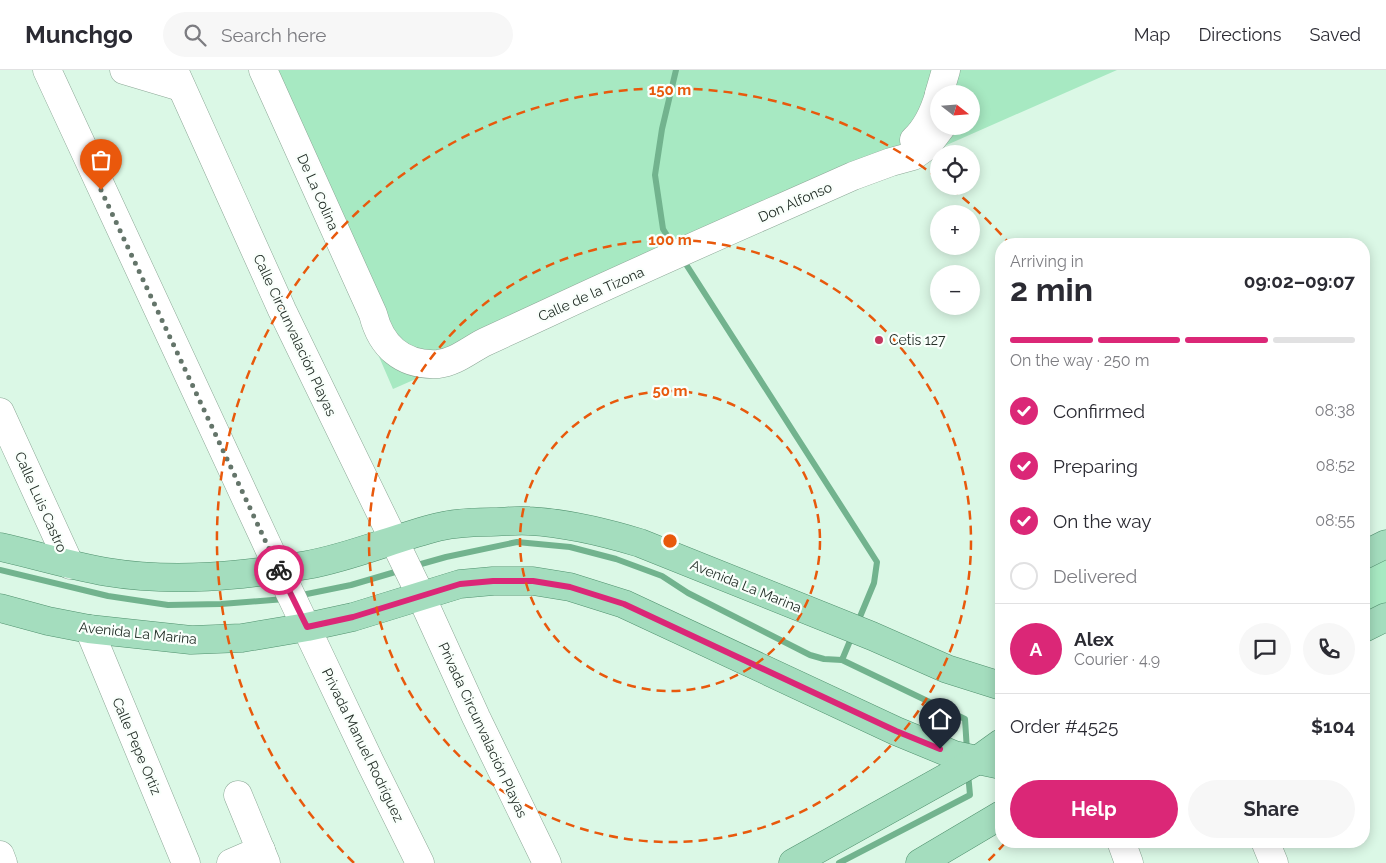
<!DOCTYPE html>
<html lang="en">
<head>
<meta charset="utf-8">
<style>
	body { margin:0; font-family:Raleway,sans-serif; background:#f7f7f7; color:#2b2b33; height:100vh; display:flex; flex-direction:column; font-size:19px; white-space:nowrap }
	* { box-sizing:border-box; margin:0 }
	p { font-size:16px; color:#7c7c81 }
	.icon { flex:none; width:28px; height:28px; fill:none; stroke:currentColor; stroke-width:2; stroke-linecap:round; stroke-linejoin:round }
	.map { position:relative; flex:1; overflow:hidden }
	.sheet { position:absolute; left:995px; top:168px; width:375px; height:610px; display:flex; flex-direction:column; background:#fff; border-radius:20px; box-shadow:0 2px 12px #0003 }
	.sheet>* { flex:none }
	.needle { width:32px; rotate:107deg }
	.tools { position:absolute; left:930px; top:15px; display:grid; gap:10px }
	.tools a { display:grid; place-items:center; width:50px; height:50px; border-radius:50%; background:#fff; box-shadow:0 2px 12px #0003; font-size:25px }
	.pin { position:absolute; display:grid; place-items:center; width:42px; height:42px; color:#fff; margin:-51px -21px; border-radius:50% 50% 50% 0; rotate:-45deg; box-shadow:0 0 5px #0007 }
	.pin .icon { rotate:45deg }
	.courier { position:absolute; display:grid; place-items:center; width:50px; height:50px; margin:-25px; border:4px solid #db2777; border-radius:50%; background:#fff; color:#222; box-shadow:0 1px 6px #0007 }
	.head em { font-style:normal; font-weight:700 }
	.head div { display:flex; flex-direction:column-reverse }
	.head { display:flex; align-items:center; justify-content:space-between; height:85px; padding:0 15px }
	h1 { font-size:32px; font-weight:700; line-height:38px }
	.bar { display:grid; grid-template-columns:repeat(4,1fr); gap:8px 5px; align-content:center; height:60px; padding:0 15px }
	.bar i { height:6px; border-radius:4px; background:#e1e1e2 }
	.bar .active { background:#db2777 }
	.bar p { grid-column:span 4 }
	.line { display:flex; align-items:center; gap:12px; padding:0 15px; border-top:1px solid #e1e1e2 }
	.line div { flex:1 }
	.round { display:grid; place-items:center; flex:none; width:52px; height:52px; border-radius:26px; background:#f7f7f7 }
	ol { padding:0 15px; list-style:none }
	li { display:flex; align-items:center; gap:15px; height:55px }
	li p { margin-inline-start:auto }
	li .icon { padding:5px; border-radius:50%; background:#db2777; color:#fff; stroke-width:4 }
	li:last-child { color:#7c7c81 }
	li i { width:28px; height:28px; border:2px solid #e1e1e2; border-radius:50% }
	.button { display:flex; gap:10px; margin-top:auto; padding:10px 15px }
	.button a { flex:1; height:58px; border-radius:30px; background:#db2777; color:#fff; font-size:20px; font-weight:700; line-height:58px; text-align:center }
	.button a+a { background:#f7f7f7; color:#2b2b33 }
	header { display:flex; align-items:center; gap:30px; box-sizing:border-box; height:70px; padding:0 25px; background:#fff; border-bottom:1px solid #e1e1e2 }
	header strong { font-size:24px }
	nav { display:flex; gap:28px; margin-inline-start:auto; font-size:18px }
	.search { width:350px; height:45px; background:#f7f7f7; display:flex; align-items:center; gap:12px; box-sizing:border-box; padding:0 18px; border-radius:28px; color:#7c7c81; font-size:19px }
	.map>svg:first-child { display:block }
	.green { fill:#a7e9c2; fill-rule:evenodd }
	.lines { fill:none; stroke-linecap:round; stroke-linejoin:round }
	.stream { stroke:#72b38e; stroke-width:6 }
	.minor-casing { stroke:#8ca796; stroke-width:29 }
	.major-casing { stroke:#50916e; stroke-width:29 }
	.minor { stroke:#fff; stroke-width:28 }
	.major { stroke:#a4ddbe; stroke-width:28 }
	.done { stroke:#64756a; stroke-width:5; stroke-dasharray:0 9 }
	.route { stroke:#db2777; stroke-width:6 }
	.ring { fill:none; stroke:#e8590c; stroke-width:2.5; stroke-dasharray:9 6 }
	.poi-dot { fill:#c5365f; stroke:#f9fffb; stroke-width:2 }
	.labels { text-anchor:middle; stroke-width:4.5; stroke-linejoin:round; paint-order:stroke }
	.street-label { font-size:14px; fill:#242f28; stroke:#f9fffb }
	.poi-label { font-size:14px; fill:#242f28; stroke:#f9fffb; text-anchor:start }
	.centre { fill:#e8590c; stroke:#f9fffb; stroke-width:2.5 }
	.ring-label { font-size:15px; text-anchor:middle; font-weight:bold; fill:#e8590c; stroke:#f9fffb; stroke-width:4.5; stroke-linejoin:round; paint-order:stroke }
</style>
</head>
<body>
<header>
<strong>Munchgo</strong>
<div class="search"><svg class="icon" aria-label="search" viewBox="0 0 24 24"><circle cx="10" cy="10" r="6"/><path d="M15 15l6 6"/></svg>Search here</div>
<nav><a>Map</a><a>Directions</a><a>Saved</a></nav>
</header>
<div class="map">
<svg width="1386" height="793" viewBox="0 0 1386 793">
	<rect width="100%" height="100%" fill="#dbf8e6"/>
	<!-- green -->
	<g class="green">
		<path d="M 255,0 L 1117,0 L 393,319 ZM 939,24 L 971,24 L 971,56 L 939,56 Z"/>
		<path d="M 1386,490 L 1386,538 L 1364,549 L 1364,501 Z"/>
	</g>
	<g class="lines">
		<!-- stream -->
		<g class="stream">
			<path d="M 675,178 L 663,159 L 655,105 L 662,59 L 676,0"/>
			<path d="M 682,188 L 877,492 L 874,513 L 857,554"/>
			<path d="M 414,496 L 446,487 L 517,472 L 570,477 L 616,489 L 662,506 L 688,523 L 810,585 L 824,589 L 842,590 L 852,566"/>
			<path d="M 0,500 L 108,526 L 168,535 L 221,534 L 285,529"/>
			<path d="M 297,526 L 351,515 L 402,500"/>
			<path d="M 842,590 L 965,649 L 967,681"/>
			<path d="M 839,793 L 970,725 L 968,703"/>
		</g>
		<!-- minor casing -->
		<g class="minor-casing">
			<g id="minor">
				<path d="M 47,0 L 278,498 L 370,692 L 420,793"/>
				<path d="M 124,0 L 181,17"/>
				<path d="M 174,0 L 282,240 L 421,526 L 476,647 L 547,793"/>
				<path d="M 263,0 L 373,244 C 381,276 402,296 438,294 C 456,292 469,280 485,272 C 507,262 528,252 550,242 C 650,195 752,151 853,106 L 891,92 L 913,86 L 927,76 L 942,56"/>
				<path d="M 939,24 L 946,0"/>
				<path d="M 914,70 C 927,58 934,42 939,25"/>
				<path d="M 0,342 L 70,495"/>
				<path d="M 89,559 L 186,793"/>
				<path d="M 238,725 L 266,793"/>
				<path d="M 1121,771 L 1129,793"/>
				<path d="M 1265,771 L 1274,793"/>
				<path d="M 0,785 L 3,793"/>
				<path d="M 231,793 L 261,780"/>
			</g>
		</g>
		<!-- major casing -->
		<g class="major-casing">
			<g id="major">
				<path d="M 0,477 C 36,485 71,496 107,502 C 173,513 242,506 307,495 C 352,487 394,468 438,457 C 455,453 473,452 491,452 C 503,452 516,450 529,451 C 566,453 604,462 640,473 L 872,566 L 947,599 L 1001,616"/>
				<path d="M 1364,485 L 1386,474"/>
				<path d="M 0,538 L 48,551 L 89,559 L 191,570 L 242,568 L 307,557 L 353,547 L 460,514 L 493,511 L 533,511 L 570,517 L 624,534 L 896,661 L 954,685 L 1001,695"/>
				<path d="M 1364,558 L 1386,547"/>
				<path d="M 793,793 L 976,691 L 1001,673"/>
				<path d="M 920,793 L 1001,745"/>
			</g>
		</g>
		<!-- minor -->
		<use href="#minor" class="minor"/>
		<!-- major -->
		<use href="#major" class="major"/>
	</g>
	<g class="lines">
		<!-- done -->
		<path class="done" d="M 101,120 L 279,500"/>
		<!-- route -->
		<path class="route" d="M 279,500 L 307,557 L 353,547 L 460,514 L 493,511 L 533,511 L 570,517 L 624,534 L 896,661 L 940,679"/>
	</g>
	<!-- distance rings -->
	<g class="ring">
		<circle cx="670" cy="471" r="150"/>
		<circle cx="670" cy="471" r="301"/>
		<path d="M1005 773A451 451 0 0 1 986 793M354 793A451 451 0 0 1 938 108M951 118A451 451 0 0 1 1008 172"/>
	</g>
	<!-- markers -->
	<circle class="poi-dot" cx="879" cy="270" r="5"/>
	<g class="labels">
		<!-- street labels -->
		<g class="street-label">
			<text transform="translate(318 122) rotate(66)" y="5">De La Colina</text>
			<text transform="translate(795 132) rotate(-24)" y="5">Don Alfonso</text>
			<text transform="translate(591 224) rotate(-24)" y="5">Calle de la Tizona</text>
			<text transform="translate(295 265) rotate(65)" y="5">Calle Circunvalación Playas</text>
			<text transform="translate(41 432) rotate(66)" y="5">Calle Luis Castro</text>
			<text transform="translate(746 516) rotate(22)" y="5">Avenida La Marina</text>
			<text transform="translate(138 563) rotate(6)" y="5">Avenida La Marina</text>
			<text transform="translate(483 660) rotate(65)" y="5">Privada Circunvalación Playas</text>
			<text transform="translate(363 675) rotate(64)" y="5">Privada Manuel Rodríguez</text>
			<text transform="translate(137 676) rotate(67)" y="5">Calle Pepe Ortiz</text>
		</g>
		<!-- poi labels -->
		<g class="poi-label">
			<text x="889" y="275">Cetis 127</text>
		</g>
	</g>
	<circle cx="670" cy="471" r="8" class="centre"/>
	<g class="ring-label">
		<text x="670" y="25">150 m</text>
		<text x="670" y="175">100 m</text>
		<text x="670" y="326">50 m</text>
	</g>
</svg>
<div class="tools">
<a><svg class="needle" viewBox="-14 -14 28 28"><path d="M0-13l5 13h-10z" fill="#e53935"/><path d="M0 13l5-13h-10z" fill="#7c7c81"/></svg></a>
<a><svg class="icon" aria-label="locate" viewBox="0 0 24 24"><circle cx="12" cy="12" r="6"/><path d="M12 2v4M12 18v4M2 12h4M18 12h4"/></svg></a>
<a>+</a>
<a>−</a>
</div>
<div class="pin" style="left:101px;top:120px;background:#ea580c"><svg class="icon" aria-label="bag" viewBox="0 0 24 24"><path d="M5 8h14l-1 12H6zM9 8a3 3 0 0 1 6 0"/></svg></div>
<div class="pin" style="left:940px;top:679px;background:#1f2937"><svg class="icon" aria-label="home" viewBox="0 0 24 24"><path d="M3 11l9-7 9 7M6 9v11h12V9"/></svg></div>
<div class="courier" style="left:279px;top:500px"><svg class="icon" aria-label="bike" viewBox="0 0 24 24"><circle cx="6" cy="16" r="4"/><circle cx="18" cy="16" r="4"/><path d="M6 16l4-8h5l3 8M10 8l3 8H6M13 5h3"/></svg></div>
<section class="sheet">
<div class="head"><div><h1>2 min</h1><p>Arriving in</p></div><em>09:02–09:07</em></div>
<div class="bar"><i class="active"></i><i class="active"></i><i class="active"></i><i></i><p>On the way · 250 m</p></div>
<ol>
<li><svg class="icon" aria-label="check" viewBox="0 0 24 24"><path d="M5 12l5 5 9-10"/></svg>Confirmed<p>08:38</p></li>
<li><svg class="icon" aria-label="check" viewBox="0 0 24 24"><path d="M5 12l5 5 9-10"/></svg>Preparing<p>08:52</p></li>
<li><svg class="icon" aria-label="check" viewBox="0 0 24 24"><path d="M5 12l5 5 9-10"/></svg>On the way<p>08:55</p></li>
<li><i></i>Delivered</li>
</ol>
<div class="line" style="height:90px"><b class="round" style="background:#db2777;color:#fff">A</b><div><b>Alex</b><p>Courier · 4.9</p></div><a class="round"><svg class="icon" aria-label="chat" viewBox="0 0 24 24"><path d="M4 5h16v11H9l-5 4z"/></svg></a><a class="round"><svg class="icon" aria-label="phone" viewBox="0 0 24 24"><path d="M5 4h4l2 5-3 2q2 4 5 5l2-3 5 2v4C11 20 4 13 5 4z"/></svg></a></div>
<div class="line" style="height:65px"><div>Order #4525</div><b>$104</b></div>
<div class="button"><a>Help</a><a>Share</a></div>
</section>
</div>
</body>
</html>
